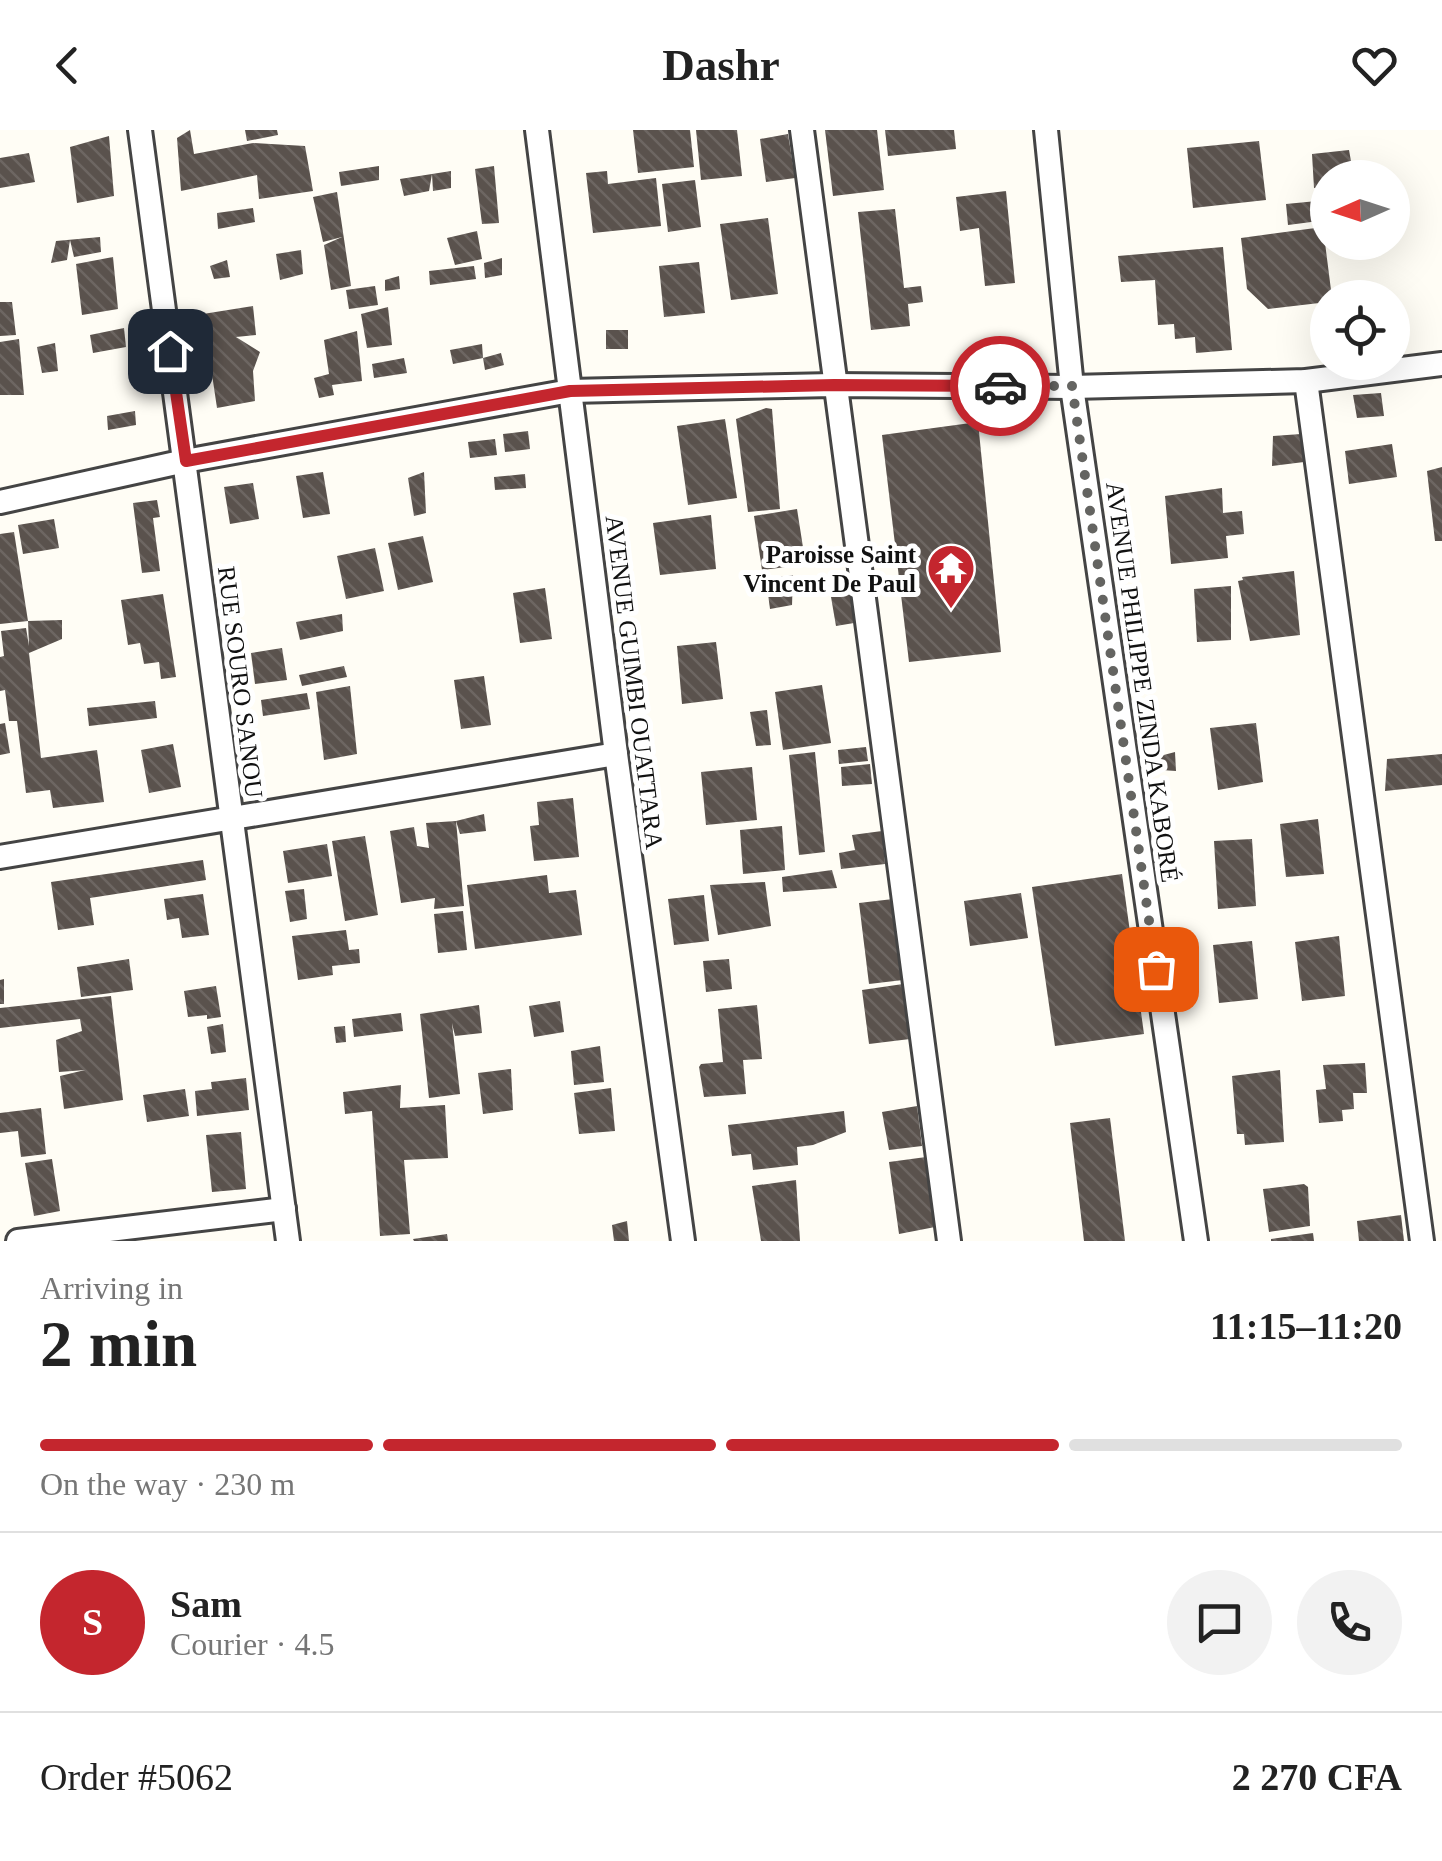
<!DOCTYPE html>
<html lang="en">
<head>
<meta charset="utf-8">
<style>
	body { margin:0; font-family:"Times New Roman",serif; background:#f2f2f2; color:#222; height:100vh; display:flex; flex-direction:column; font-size:38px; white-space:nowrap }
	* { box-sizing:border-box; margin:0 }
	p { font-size:32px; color:#767676 }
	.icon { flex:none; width:55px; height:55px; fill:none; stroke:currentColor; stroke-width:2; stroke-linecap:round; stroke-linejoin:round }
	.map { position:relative; height:1111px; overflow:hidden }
	.panel { display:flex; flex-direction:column; background:#fff; flex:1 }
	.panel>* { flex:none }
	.needle { width:65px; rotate:267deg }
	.tools { position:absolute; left:1310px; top:30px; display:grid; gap:20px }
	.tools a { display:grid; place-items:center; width:100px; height:100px; border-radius:50%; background:#fff; box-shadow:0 10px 40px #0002; font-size:50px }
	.pin { position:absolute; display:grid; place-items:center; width:85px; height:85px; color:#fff; margin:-42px; border-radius:20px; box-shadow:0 5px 15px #0006 }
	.courier { position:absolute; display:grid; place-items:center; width:100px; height:100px; margin:-50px; border:8px solid #c4262e; border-radius:50%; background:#fff; color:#222; box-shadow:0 2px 12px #0007 }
	.summary em { font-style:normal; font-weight:700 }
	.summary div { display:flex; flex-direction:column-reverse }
	.summary { display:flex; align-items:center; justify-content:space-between; height:170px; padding:0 40px }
	h1 { font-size:65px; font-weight:700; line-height:75px }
	.bar { display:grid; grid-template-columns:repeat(4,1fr); gap:15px 10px; align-content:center; height:120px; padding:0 40px }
	.bar i { height:12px; border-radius:8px; background:#e0e0e0 }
	.bar .active { background:#c4262e }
	.bar p { grid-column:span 4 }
	.line { display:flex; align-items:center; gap:25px; padding:0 40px; border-top:2px solid #e0e0e0 }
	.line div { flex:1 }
	.round { display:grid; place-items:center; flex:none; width:105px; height:105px; border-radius:52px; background:#f2f2f2 }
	header { display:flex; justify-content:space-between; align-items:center; height:130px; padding:0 40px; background:#fff; font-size:45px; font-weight:700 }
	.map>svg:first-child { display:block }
	.building { fill:url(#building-back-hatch) }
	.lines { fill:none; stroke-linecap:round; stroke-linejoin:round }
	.street-casing { stroke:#444; stroke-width:28 }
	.street { stroke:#fff; stroke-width:22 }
	.done { stroke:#646461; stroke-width:10; stroke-dasharray:0 18 }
	.route { stroke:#c4262e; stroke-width:12 }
	.labels { text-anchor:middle; stroke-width:10; stroke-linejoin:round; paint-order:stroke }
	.poi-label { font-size:25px; font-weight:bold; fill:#111; stroke:#fff; text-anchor:end }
	.street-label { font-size:25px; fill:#111; stroke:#fff }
</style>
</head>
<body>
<header><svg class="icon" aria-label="back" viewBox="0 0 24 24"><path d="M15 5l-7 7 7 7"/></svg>Dashr<svg class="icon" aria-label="heart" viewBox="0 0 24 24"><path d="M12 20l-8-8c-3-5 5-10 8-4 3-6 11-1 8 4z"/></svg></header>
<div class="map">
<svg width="1442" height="1111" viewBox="0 0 1442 1111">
	<defs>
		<pattern id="building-back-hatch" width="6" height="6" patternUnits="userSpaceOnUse" patternTransform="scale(2.5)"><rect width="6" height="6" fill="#5a524d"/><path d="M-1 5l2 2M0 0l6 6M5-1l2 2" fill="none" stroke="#6d6662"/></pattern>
	</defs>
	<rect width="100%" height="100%" fill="#fffdf5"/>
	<!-- building -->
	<g class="building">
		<path d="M 190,0 L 194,24 L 253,13 L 305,16 L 313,61 L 259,69 L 257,45 L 181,61 L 177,8 Z"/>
		<path d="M 245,0 L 277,0 L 278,5 L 247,11 Z"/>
		<path d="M 633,0 L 690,0 L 694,37 L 638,43 Z"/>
		<path d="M 696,0 L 737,0 L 742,46 L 701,50 Z"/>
		<path d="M 825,0 L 877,0 L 884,60 L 833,66 Z"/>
		<path d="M 885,0 L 954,0 L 956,19 L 888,26 Z"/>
		<path d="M 788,4 L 795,48 L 766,52 L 760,9 Z"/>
		<path d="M 109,6 L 114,66 L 77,73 L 70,17 Z"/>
		<path d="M 1259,11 L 1266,70 L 1193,78 L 1187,18 Z"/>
		<path d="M 1349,20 L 1354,48 L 1328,48 L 1328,56 L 1314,58 L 1312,24 Z"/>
		<path d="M 29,23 L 35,52 L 0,58 L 0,28 Z"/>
		<path d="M 379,36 L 379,50 L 341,56 L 339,42 Z"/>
		<path d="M 494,36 L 499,93 L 482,94 L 475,39 Z"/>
		<path d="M 451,41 L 451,58 L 433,61 L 432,44 L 429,61 L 404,66 L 400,49 Z"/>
		<path d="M 607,41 L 608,54 L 656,48 L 661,96 L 593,103 L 586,43 Z"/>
		<path d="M 695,50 L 701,97 L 668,102 L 662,54 Z"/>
		<path d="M 1006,61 L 1015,153 L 985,156 L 979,98 L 960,101 L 956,67 Z"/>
		<path d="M 337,62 L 351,156 L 331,160 L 324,115 L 342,107 L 323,112 L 313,67 Z"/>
		<path d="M 1317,71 L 1319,91 L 1288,95 L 1286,74 Z"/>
		<path d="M 253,78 L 255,92 L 218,99 L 217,83 Z"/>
		<path d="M 895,79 L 904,158 L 921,156 L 923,172 L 908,174 L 910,196 L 871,200 L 858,82 Z"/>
		<path d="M 768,88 L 778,164 L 731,170 L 720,94 Z"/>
		<path d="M 1323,97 L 1332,168 L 1328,168 L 1328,172 L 1268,179 L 1247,159 L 1241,108 Z"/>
		<path d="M 477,101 L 482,129 L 455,135 L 447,108 Z"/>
		<path d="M 100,107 L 101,122 L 74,127 L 70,110 L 67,130 L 51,133 L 56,111 Z"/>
		<path d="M 1223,117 L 1232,220 L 1196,223 L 1195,207 L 1175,209 L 1174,194 L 1158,195 L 1155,150 L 1121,152 L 1118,126 Z"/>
		<path d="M 301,120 L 303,144 L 280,150 L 276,124 Z"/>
		<path d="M 113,127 L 118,179 L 82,185 L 76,134 Z"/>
		<path d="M 502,128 L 502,145 L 485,148 L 484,133 Z"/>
		<path d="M 227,130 L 230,147 L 214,149 L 210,136 Z"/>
		<path d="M 699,132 L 705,183 L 664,187 L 659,136 Z"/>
		<path d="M 474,136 L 476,149 L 430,155 L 429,141 Z"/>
		<path d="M 399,146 L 400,159 L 385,161 L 385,150 Z"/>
		<path d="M 375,156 L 378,175 L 349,179 L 346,160 Z"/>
		<path d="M 0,172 L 12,172 L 16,205 L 0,206 Z"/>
		<path d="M 253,176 L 256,205 L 236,207 L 260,222 L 253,241 L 255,271 L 217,278 L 203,184 Z"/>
		<path d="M 388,177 L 392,215 L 367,218 L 361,184 Z"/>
		<path d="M 124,198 L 126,217 L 93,223 L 90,205 Z"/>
		<rect x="606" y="200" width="22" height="19"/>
		<path d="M 357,201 L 362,251 L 332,255 L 334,265 L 319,268 L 314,248 L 329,244 L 324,210 Z"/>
		<path d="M 19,209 L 24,265 L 0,265 L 0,212 Z"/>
		<path d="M 55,213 L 58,241 L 42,243 L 37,217 Z"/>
		<path d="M 482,214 L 483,228 L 501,223 L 504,235 L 485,240 L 483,228 L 453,234 L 450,220 Z"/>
		<path d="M 404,228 L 407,243 L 374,248 L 372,234 Z"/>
		<path d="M 1381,263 L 1384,286 L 1357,288 L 1353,265 Z"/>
		<path d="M 766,278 L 772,279 L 780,379 L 748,382 L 736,289 Z"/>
		<path d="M 135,281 L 136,295 L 108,300 L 107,286 Z"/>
		<path d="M 725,289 L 737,368 L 688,375 L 677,296 Z"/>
		<path d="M 978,292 L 1001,522 L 909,532 L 882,305 Z"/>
		<path d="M 528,301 L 530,319 L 505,322 L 503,304 Z"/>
		<path d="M 1301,304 L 1304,332 L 1272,336 L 1273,306 Z"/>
		<path d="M 495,309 L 497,325 L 470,328 L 468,312 Z"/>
		<path d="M 1392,314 L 1397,347 L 1349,354 L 1345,321 Z"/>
		<path d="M 1442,337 L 1442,411 L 1435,411 L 1427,341 Z"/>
		<path d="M 323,342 L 330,384 L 303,388 L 296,346 Z"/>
		<path d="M 424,342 L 426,383 L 414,386 L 408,348 Z"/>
		<path d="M 525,344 L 526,358 L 495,360 L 494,347 Z"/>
		<path d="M 253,353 L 259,389 L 230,394 L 224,357 Z"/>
		<path d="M 1222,358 L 1223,383 L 1242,381 L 1244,404 L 1226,406 L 1228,428 L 1171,434 L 1165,366 Z"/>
		<path d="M 157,370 L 160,387 L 153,388 L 160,441 L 142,443 L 133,373 Z"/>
		<path d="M 797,379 L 805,430 L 803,435 L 762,440 L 754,386 Z"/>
		<path d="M 711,385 L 716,439 L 660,445 L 653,393 Z"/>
		<path d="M 54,389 L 59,418 L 23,424 L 18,395 Z"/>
		<path d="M 14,402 L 28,491 L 0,494 L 0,404 Z"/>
		<path d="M 423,406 L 433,452 L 398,460 L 388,413 Z"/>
		<path d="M 375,418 L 384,461 L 346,469 L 337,426 Z"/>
		<path d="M 1294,441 L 1300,505 L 1250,511 L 1238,451 L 1243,450 L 1242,447 Z"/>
		<path d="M 793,445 L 792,475 L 770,479 L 766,449 Z"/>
		<path d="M 1231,456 L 1231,510 L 1197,512 L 1194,459 Z"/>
		<path d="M 545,458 L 552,509 L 520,513 L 513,463 Z"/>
		<path d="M 853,463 L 854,493 L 836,496 L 831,467 Z"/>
		<path d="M 163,464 L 176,547 L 161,549 L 159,532 L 144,534 L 140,513 L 128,515 L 121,470 Z"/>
		<path d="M 342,484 L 343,501 L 300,510 L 296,492 Z"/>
		<path d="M 62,490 L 62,509 L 29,523 L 41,628 L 97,620 L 104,672 L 53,678 L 50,660 L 26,663 L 17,591 L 9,591 L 5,560 L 0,561 L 0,527 L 4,526 L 1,501 L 26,498 L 29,516 L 28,491 Z"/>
		<path d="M 716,512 L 723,569 L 682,574 L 677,516 Z"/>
		<path d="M 282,518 L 287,550 L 255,554 L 251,523 Z"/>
		<path d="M 344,536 L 347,547 L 302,556 L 299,545 Z"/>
		<path d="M 484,546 L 491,595 L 461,599 L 454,550 Z"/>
		<path d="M 822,555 L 831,613 L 783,620 L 775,562 Z"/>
		<path d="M 350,556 L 357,624 L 324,630 L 316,562 Z"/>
		<path d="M 307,563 L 310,579 L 263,586 L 261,570 Z"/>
		<path d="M 155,571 L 157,588 L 89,596 L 87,578 Z"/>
		<path d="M 767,580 L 771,615 L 756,616 L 750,582 Z"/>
		<path d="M 5,593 L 10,623 L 0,625 L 0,594 Z"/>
		<path d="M 1256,593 L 1263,652 L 1218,660 L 1210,598 Z"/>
		<path d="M 173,614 L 181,657 L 149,663 L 141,620 Z"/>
		<path d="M 866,617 L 868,631 L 839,634 L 838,620 Z"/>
		<path d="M 815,622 L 825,722 L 799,725 L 789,625 Z"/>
		<path d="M 1175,622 L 1176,641 L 1161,640 L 1160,626 Z"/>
		<path d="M 1442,624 L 1442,655 L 1385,661 L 1387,629 Z"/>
		<path d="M 870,634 L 872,654 L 842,656 L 841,637 Z"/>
		<path d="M 752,637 L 757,690 L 706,695 L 701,642 Z"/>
		<path d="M 573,668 L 579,727 L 534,731 L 530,696 L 539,695 L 537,672 Z"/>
		<path d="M 484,684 L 486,701 L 460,704 L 456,691 Z"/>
		<path d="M 1318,689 L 1324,744 L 1286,747 L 1280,694 Z"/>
		<path d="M 456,691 L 464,776 L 434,779 L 435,768 L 401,773 L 390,701 L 414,697 L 417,716 L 429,718 L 426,693 Z"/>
		<path d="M 782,696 L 785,740 L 743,744 L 740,700 Z"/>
		<path d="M 882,701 L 885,734 L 841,739 L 839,723 L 855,720 L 852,705 Z"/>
		<path d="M 365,706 L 378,785 L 345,791 L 332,711 Z"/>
		<path d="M 1252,709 L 1256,776 L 1218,779 L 1214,711 Z"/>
		<path d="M 327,714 L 332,746 L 288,753 L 283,721 Z"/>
		<path d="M 203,730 L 206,750 L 90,768 L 94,795 L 58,800 L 51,752 Z"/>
		<path d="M 832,740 L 837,758 L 783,762 L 782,747 Z"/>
		<path d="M 1122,744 L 1144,904 L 1055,916 L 1032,757 Z"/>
		<path d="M 547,745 L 549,763 L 576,760 L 582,805 L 475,819 L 467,755 Z"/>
		<path d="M 765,752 L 771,796 L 718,805 L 710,755 Z"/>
		<path d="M 304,759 L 307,789 L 290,792 L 285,761 Z"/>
		<path d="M 1021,763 L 1028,808 L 970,816 L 964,771 Z"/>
		<path d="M 203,764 L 209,805 L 182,808 L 179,788 L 167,790 L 164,769 Z"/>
		<path d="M 704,765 L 709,811 L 674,815 L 668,769 Z"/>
		<path d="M 893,769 L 903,850 L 869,854 L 859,773 Z"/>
		<path d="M 463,781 L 467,820 L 438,823 L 434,784 Z"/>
		<path d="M 346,800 L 349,820 L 359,819 L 360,833 L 332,836 L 333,845 L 298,850 L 292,806 Z"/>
		<path d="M 1339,806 L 1345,866 L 1302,871 L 1295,812 Z"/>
		<path d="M 1252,811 L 1258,869 L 1219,873 L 1213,815 Z"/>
		<path d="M 129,829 L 133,860 L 81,867 L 77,837 Z"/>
		<path d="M 729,829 L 732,859 L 706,862 L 703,831 Z"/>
		<path d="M 4,849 L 4,874 L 0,874 L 0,850 Z"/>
		<path d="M 903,854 L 910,909 L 869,914 L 862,860 Z"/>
		<path d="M 216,856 L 221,887 L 207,889 L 207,885 L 188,887 L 184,861 Z"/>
		<path d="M 111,866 L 123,970 L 64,979 L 60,946 L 85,940 L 59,942 L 56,910 L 82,901 L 80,889 L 0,898 L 0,878 Z"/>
		<path d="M 560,871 L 564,902 L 534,907 L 529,876 Z"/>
		<path d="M 479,875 L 482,903 L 455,906 L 452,893 L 460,964 L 429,968 L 420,884 Z"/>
		<path d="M 757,875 L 762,929 L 743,930 L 746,964 L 704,967 L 699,937 L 701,934 L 723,932 L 718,879 Z"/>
		<path d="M 401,883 L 403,901 L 354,907 L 352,889 Z"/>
		<path d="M 223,894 L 226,922 L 211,924 L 207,897 Z"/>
		<path d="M 345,896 L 346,912 L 336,913 L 334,897 Z"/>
		<path d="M 600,916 L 604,952 L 574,955 L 571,921 Z"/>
		<path d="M 1365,933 L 1367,963 L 1353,963 L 1354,979 L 1342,980 L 1343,991 L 1319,993 L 1316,960 L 1326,959 L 1323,935 Z"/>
		<path d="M 511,939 L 513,980 L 483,984 L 478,943 Z"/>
		<path d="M 1280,940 L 1284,1012 L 1245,1015 L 1244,1004 L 1237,1004 L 1232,946 Z"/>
		<path d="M 246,948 L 249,980 L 197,986 L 195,961 L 212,959 L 211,952 Z"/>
		<path d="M 401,955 L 400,978 L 445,975 L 448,1028 L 404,1030 L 410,1104 L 380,1106 L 372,981 L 345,984 L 343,962 Z"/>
		<path d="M 611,958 L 615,1001 L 579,1004 L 574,963 Z"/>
		<path d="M 185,959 L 189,986 L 147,992 L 143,965 Z"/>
		<path d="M 917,976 L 922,1016 L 889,1020 L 882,982 Z"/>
		<path d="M 41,978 L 46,1024 L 21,1027 L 18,1001 L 0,1003 L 0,983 Z"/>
		<path d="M 844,981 L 846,1002 L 813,1015 L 797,1017 L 798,1035 L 753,1040 L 751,1024 L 732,1026 L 728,995 Z"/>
		<path d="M 1110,988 L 1125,1111 L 1084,1111 L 1070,993 Z"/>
		<path d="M 241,1002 L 246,1059 L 212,1062 L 206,1005 Z"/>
		<path d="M 926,1027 L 935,1097 L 899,1104 L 889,1032 Z"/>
		<path d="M 52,1029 L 60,1081 L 34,1086 L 25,1033 Z"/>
		<path d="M 796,1050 L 800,1111 L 761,1111 L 752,1056 Z"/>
		<path d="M 1304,1054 L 1308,1057 L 1310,1096 L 1269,1102 L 1263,1059 Z"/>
		<path d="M 1401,1085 L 1404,1111 L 1359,1111 L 1357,1091 Z"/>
		<path d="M 627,1091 L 629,1111 L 614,1111 L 612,1095 Z"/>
		<path d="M 1313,1103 L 1314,1111 L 1271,1111 L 1271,1109 Z"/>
		<path d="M 447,1104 L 448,1111 L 414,1111 L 413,1109 Z"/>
	</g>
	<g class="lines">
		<!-- street casing -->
		<g class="street-casing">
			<g id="street">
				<path d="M 140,0 L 288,1111"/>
				<path d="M 537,0 L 616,624 L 683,1111"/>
				<path d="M 802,0 L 949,1111"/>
				<path d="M 1046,0 L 1072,257 L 1196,1111"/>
				<path d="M 1306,251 L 1422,1111"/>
				<path d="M 0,372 L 185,331 L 570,261 L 833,255 L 1072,257 L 1306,251 L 1442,234"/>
				<path d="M 0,727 L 616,624"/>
				<path d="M 18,1111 L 284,1079"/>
			</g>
		</g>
		<!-- street -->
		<use href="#street" class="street"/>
	</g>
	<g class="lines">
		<!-- done -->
		<path class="done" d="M 1000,256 L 1072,256 L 1156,839"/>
		<!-- route -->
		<path class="route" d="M 170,221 L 186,331 L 570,261 L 834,255 L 1000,256"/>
	</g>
	<!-- icons -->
	<defs>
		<g id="temple-pin" transform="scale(2.5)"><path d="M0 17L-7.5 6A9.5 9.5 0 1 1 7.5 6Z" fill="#c4262e" stroke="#fff"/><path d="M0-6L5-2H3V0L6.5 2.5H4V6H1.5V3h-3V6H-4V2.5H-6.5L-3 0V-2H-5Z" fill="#fff"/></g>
	</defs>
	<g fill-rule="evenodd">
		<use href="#temple-pin" x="951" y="438"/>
	</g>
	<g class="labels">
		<!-- poi labels -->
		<g class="poi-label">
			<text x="916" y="433">Paroisse Saint<tspan x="916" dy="29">Vincent De Paul</tspan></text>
		</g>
		<!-- street labels -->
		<g class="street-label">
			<text transform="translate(241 552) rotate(83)" y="9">RUE SOURO SANOU</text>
			<text transform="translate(635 552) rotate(83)" y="9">AVENUE GUIMBI OUATTARA</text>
			<text transform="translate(1143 552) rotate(82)" y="9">AVENUE PHILIPPE ZINDA KABORÉ</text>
		</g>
	</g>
</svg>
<div class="tools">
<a><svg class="needle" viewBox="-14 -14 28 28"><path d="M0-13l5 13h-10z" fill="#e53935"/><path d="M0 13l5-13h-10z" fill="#767676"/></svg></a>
<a><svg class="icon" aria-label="locate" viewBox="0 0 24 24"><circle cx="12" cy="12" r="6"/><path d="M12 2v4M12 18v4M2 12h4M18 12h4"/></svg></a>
</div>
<div class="pin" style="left:1156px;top:839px;background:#ea580c"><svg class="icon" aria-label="bag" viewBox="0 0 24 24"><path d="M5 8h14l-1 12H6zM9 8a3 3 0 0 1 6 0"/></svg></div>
<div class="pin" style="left:170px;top:221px;background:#1f2937"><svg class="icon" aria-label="home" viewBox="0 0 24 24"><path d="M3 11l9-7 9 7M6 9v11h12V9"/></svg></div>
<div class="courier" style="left:1000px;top:256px"><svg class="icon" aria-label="car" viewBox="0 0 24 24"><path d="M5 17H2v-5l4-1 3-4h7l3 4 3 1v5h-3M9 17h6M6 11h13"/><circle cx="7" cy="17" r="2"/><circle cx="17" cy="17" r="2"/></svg></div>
</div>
<section class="panel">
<div class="summary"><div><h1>2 min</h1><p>Arriving in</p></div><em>11:15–11:20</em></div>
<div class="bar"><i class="active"></i><i class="active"></i><i class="active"></i><i></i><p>On the way · 230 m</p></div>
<div class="line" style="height:180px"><b class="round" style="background:#c4262e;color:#fff">S</b><div><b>Sam</b><p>Courier · 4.5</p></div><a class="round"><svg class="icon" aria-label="chat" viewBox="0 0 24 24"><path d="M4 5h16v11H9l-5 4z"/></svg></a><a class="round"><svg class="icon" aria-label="phone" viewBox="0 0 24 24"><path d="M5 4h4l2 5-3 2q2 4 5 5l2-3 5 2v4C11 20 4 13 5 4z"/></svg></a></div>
<div class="line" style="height:130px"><div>Order #5062</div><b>2 270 CFA</b></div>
</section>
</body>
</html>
